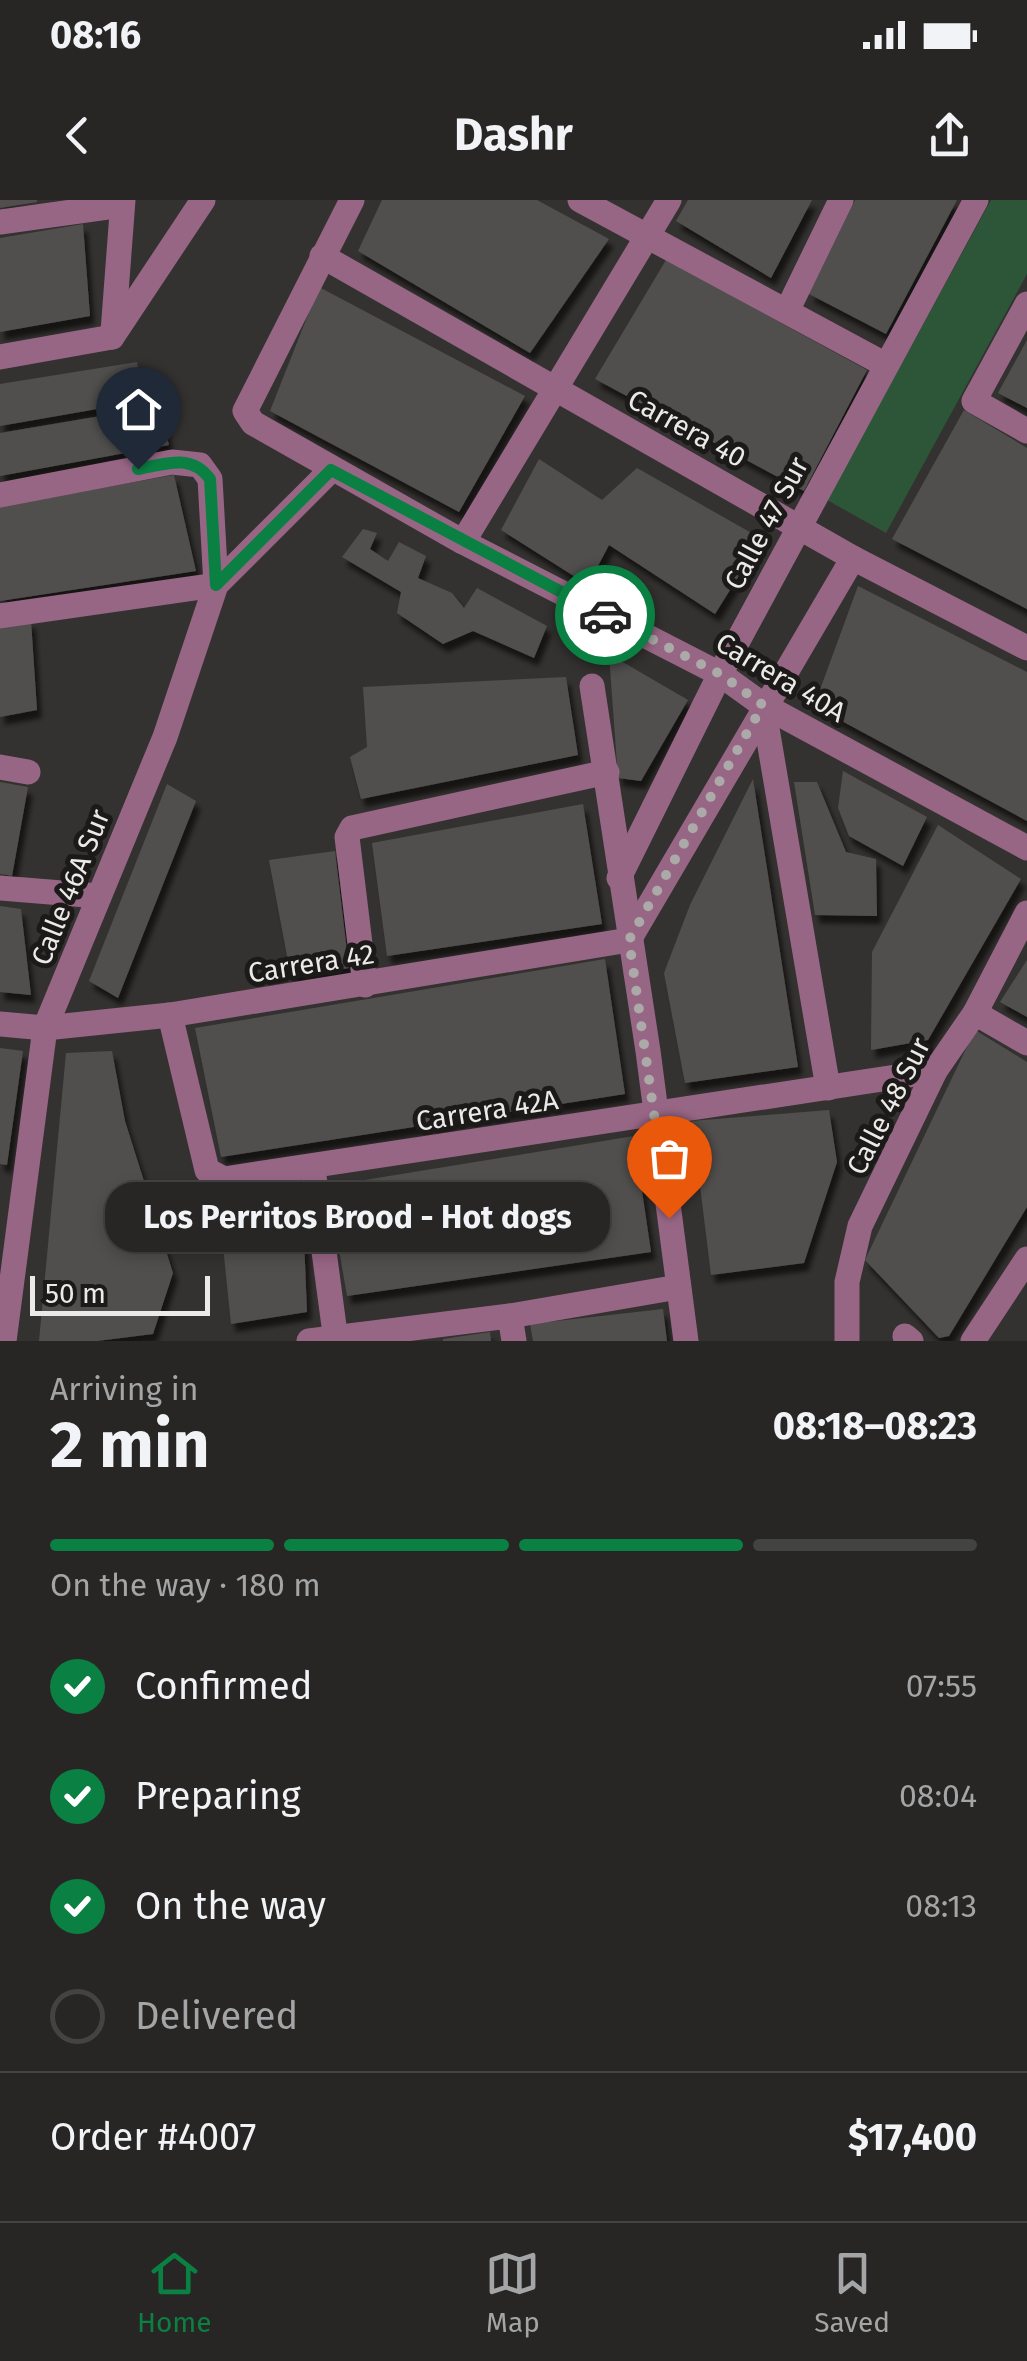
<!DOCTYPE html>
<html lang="en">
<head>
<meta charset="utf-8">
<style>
	body { margin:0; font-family:"Fira Sans",sans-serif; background:#2f2e2c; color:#f1f3f6; height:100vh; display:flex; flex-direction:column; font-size:38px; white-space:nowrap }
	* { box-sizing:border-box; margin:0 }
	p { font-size:32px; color:#a4a5a6 }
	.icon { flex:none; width:55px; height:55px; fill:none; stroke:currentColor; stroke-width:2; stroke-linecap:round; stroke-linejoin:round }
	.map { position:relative; height:1141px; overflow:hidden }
	.panel { display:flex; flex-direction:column; background:#272624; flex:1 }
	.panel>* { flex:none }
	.scale { position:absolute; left:30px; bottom:25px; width:180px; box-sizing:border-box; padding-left:10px; border:5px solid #ebeae9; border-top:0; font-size:28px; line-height:35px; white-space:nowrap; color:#ebeae9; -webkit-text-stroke:8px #1b1a19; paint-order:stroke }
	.pin { position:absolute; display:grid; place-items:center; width:85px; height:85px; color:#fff; margin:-102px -42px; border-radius:50% 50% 50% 0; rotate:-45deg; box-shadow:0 0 10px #0007 }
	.pin .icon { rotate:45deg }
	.courier { position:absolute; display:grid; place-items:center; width:100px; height:100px; margin:-50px; border:8px solid #0b8043; border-radius:50%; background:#fff; color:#222; box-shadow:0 2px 12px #0007 }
	.bubble { position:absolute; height:70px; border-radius:30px; background:#272624; box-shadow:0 5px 15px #0003,0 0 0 2px #434341; font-size:32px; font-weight:700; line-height:70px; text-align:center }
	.head em { font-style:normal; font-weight:700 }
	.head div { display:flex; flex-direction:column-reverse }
	.head { display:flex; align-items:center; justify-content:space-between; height:170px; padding:0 50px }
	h1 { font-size:65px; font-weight:700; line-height:75px }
	.bar { display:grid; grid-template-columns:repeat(4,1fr); gap:15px 10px; align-content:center; height:120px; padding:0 50px }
	.bar i { height:12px; border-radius:8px; background:#434341 }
	.bar .active { background:#0b8043 }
	.bar p { grid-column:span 4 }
	.line { display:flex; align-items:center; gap:25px; padding:0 50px; border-top:2px solid #434341 }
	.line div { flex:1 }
	ol { padding:0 50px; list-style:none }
	li { display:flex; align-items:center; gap:30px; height:110px }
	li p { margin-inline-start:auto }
	li .icon { padding:10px; border-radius:50%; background:#0b8043; color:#fff; stroke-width:4 }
	li:last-child { color:#a4a5a6 }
	li i { width:55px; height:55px; border:5px solid #434341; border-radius:50% }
	.status { display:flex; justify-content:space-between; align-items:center; height:70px; padding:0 50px; background:#272624; direction:ltr }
	.status svg { height:28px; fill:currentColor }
	header { display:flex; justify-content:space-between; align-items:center; height:130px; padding:0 50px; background:#272624; font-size:45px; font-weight:700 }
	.tabs { display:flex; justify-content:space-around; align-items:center; height:140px; border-top:2px solid #434341; background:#272624; font-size:28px; color:#a4a5a6 }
	.tabs a { display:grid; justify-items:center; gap:5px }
	.tabs .active { color:#0b8043 }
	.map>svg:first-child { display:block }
	.green { fill:#2d5538 }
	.building { fill:#514f4d; filter:url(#shadow) }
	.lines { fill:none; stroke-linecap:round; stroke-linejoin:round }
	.minor { stroke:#986685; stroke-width:25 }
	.done { stroke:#abaaa8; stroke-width:10; stroke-dasharray:0 18 }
	.route { stroke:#0b8043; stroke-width:12 }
	.labels { text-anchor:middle; stroke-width:10; stroke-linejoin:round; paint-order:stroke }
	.street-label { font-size:28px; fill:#ebeae9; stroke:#1b1a19 }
</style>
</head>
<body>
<div class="status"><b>08:16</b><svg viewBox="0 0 49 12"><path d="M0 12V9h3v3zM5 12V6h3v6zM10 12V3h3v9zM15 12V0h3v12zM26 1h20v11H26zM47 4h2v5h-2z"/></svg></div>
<header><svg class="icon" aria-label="back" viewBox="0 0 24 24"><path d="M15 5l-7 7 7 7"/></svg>Dashr<svg class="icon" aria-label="share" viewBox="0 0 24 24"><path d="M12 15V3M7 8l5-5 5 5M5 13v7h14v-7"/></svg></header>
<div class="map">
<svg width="1027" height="1141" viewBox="0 0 1027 1141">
	<defs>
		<filter id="shadow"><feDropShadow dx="4.5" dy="8" stdDeviation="2.5" flood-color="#0009"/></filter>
	</defs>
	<rect width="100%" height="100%" fill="#343230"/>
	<!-- green -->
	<path class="green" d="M 991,0 L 1027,0 L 1027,74 L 886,333 L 827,300 Z"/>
	<!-- building -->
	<g class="building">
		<path d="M 0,0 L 37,0 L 37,2 L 0,8 Z"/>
		<path d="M 382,0 L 537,0 L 609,39 L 530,153 L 358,51 Z"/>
		<path d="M 688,0 L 812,0 L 771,78 L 676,21 Z"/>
		<path d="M 855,0 L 957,0 L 886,134 L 809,94 Z"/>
		<path d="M 83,24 L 90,116 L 0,132 L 0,38 Z"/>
		<path d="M 666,60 L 867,170 L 804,291 L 595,179 Z"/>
		<path d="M 319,87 L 525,196 L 459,312 L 270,211 Z"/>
		<path d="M 1027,140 L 1027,208 L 998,193 Z"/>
		<path d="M 137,162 L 143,201 L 0,226 L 0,184 Z"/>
		<path d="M 160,206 L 169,245 L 0,276 L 0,233 Z"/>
		<path d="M 964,210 L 1027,248 L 1027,409 L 892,339 Z"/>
		<path d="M 539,259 L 602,300 L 637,268 L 762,339 L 715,414 L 609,345 L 588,385 L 501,330 Z"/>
		<path d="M 174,275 L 196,371 L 0,401 L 0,306 Z"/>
		<path d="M 363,329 L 377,333 L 370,349 L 388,361 L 399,342 L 426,356 L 418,378 L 452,393 L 464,408 L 477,388 L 547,426 L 534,458 L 473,431 L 443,444 L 397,413 L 401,392 L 342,357 Z"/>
		<path d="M 858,386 L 1027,472 L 1027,621 L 814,506 Z"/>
		<path d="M 31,420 L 37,510 L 0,517 L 0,426 Z"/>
		<path d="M 609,454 L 688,500 L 641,581 L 618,578 Z"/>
		<path d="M 566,477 L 578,555 L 361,599 L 350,557 L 367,547 L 363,487 Z"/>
		<path d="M 843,571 L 927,617 L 903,666 L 849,636 L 838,608 Z"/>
		<path d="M 753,579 L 798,867 L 685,883 L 664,773 L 690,705 Z"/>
		<path d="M 0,582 L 28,587 L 12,676 L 0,674 Z"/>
		<path d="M 794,582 L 817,582 L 846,652 L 876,659 L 877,716 L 815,715 Z"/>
		<path d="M 167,584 L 196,601 L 118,798 L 89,781 Z"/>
		<path d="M 583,604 L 602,724 L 387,756 L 372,643 Z"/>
		<path d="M 938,625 L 1021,679 L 928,840 L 871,850 L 872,752 Z"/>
		<path d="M 335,651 L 349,768 L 291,777 L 269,660 Z"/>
		<path d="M 0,706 L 21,709 L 31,795 L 0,792 Z"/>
		<path d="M 605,759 L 625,894 L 221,957 L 195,828 Z"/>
		<path d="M 1027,760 L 1027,817 L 1000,802 Z"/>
		<path d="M 975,830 L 1027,862 L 1027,1007 L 949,1136 L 939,1138 L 865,1060 Z"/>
		<path d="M 0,848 L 23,851 L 7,965 L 0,964 Z"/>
		<path d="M 112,851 L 125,921 L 173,1073 L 153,1134 L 97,1141 L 39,1141 L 66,853 Z"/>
		<path d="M 829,910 L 837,962 L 804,1063 L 711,1075 L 692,921 Z"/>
		<path d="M 634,936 L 651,1052 L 347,1096 L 328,986 Z"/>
		<path d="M 302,988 L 307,1112 L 231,1124 L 219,1007 Z"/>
		<path d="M 663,1109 L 667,1141 L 533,1141 L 530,1124 Z"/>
		<path d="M 490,1132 L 491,1141 L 443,1141 L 443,1139 Z"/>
	</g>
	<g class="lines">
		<!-- minor -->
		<g class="minor">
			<path d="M 352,0 L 245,211 L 253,223 L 463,342 L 720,474 L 763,505 L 1027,648"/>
			<path d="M 580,0 L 884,164"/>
			<path d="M 0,22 L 122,5"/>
			<path d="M 322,56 L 853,358 L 1027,448"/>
			<path d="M 1027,104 L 974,201 L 1027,231"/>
			<path d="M 787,111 L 841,0"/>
			<path d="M 113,132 L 123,0"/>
			<path d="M 112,137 L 203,0"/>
			<path d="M 0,157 L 112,137"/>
			<path d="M 0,295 L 172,262 L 200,265 L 210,279 L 216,385 L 0,416"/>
			<path d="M 463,342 L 669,0"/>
			<path d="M 592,486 L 648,851 L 686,1141"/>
			<path d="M 763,505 L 828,888"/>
			<path d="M 0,567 L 28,572"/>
			<path d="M 619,678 L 720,474 L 976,0"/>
			<path d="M 0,688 L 99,696"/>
			<path d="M 629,740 L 853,358"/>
			<path d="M 365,785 L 347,637 L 352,628 L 607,572"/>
			<path d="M 975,813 L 1027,843"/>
			<path d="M 170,815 L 207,970 L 224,979 L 935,871"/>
			<path d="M 0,824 L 45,828 L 170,815 L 629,740"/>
			<path d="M 313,969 L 336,1141"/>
			<path d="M 510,1116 L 514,1141"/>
			<path d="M 905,1136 L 911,1141"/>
			<path d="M 4,1141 L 45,828 L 165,537 L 216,385 L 331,270"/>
			<path d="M 309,1141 L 510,1116 L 678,1087"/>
			<path d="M 847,1141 L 847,1082 L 860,1026 L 935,871 L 975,813 L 1027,713"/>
			<path d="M 973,1141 L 1027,1059"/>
		</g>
	</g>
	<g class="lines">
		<!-- done -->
		<path class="done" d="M 605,415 L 720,474 L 763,505 L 629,740 L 669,1018"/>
		<!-- route -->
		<path class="route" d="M 138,269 C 166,264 191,253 210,279 L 216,385 L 331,270 L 605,415"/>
	</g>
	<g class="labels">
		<!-- street labels -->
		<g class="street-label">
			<text transform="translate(687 228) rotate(29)" y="10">Carrera 40</text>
			<text transform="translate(766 323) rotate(-62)" y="10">Calle 47 Sur</text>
			<text transform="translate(781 477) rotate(31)" y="10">Carrera 40A</text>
			<text transform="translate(70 687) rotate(-68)" y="10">Calle 46A Sur</text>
			<text transform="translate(311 763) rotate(-9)" y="10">Carrera 42</text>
			<text transform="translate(888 906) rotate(-63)" y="10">Calle 48 Sur</text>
			<text transform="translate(487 910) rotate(-9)" y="10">Carrera 42A</text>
		</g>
	</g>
</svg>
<div class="scale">50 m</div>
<div class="pin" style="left:669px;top:1018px;background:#ea580c"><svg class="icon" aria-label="bag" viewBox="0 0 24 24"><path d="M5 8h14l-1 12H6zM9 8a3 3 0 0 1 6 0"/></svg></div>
<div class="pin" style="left:138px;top:269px;background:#1f2937"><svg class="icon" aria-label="home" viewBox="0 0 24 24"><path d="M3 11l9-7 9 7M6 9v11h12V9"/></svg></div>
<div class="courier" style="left:605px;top:415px"><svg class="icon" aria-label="car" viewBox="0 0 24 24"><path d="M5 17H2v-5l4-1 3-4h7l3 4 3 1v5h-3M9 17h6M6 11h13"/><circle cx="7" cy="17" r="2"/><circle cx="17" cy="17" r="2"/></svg></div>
<div class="bubble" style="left:105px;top:982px;width:505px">Los Perritos Brood - Hot dogs</div>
</div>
<section class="panel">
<div class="head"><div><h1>2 min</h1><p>Arriving in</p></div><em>08:18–08:23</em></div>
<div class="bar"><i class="active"></i><i class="active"></i><i class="active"></i><i></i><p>On the way · 180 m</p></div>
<ol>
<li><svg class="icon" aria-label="check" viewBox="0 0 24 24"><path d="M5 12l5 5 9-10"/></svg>Confirmed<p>07:55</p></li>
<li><svg class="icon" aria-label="check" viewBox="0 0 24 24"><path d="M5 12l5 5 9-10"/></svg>Preparing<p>08:04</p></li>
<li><svg class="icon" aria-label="check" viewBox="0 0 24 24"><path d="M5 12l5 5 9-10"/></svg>On the way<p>08:13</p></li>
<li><i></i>Delivered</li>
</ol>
<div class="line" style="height:130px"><div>Order #4007</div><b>$17,400</b></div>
</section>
<nav class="tabs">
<a class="active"><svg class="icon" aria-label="home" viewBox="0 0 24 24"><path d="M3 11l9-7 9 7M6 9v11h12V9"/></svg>Home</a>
<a><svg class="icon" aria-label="map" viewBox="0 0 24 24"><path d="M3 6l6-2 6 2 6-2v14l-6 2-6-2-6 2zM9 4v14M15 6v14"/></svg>Map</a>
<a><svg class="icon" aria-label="saved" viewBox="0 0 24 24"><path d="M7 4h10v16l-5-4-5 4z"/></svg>Saved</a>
</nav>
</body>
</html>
